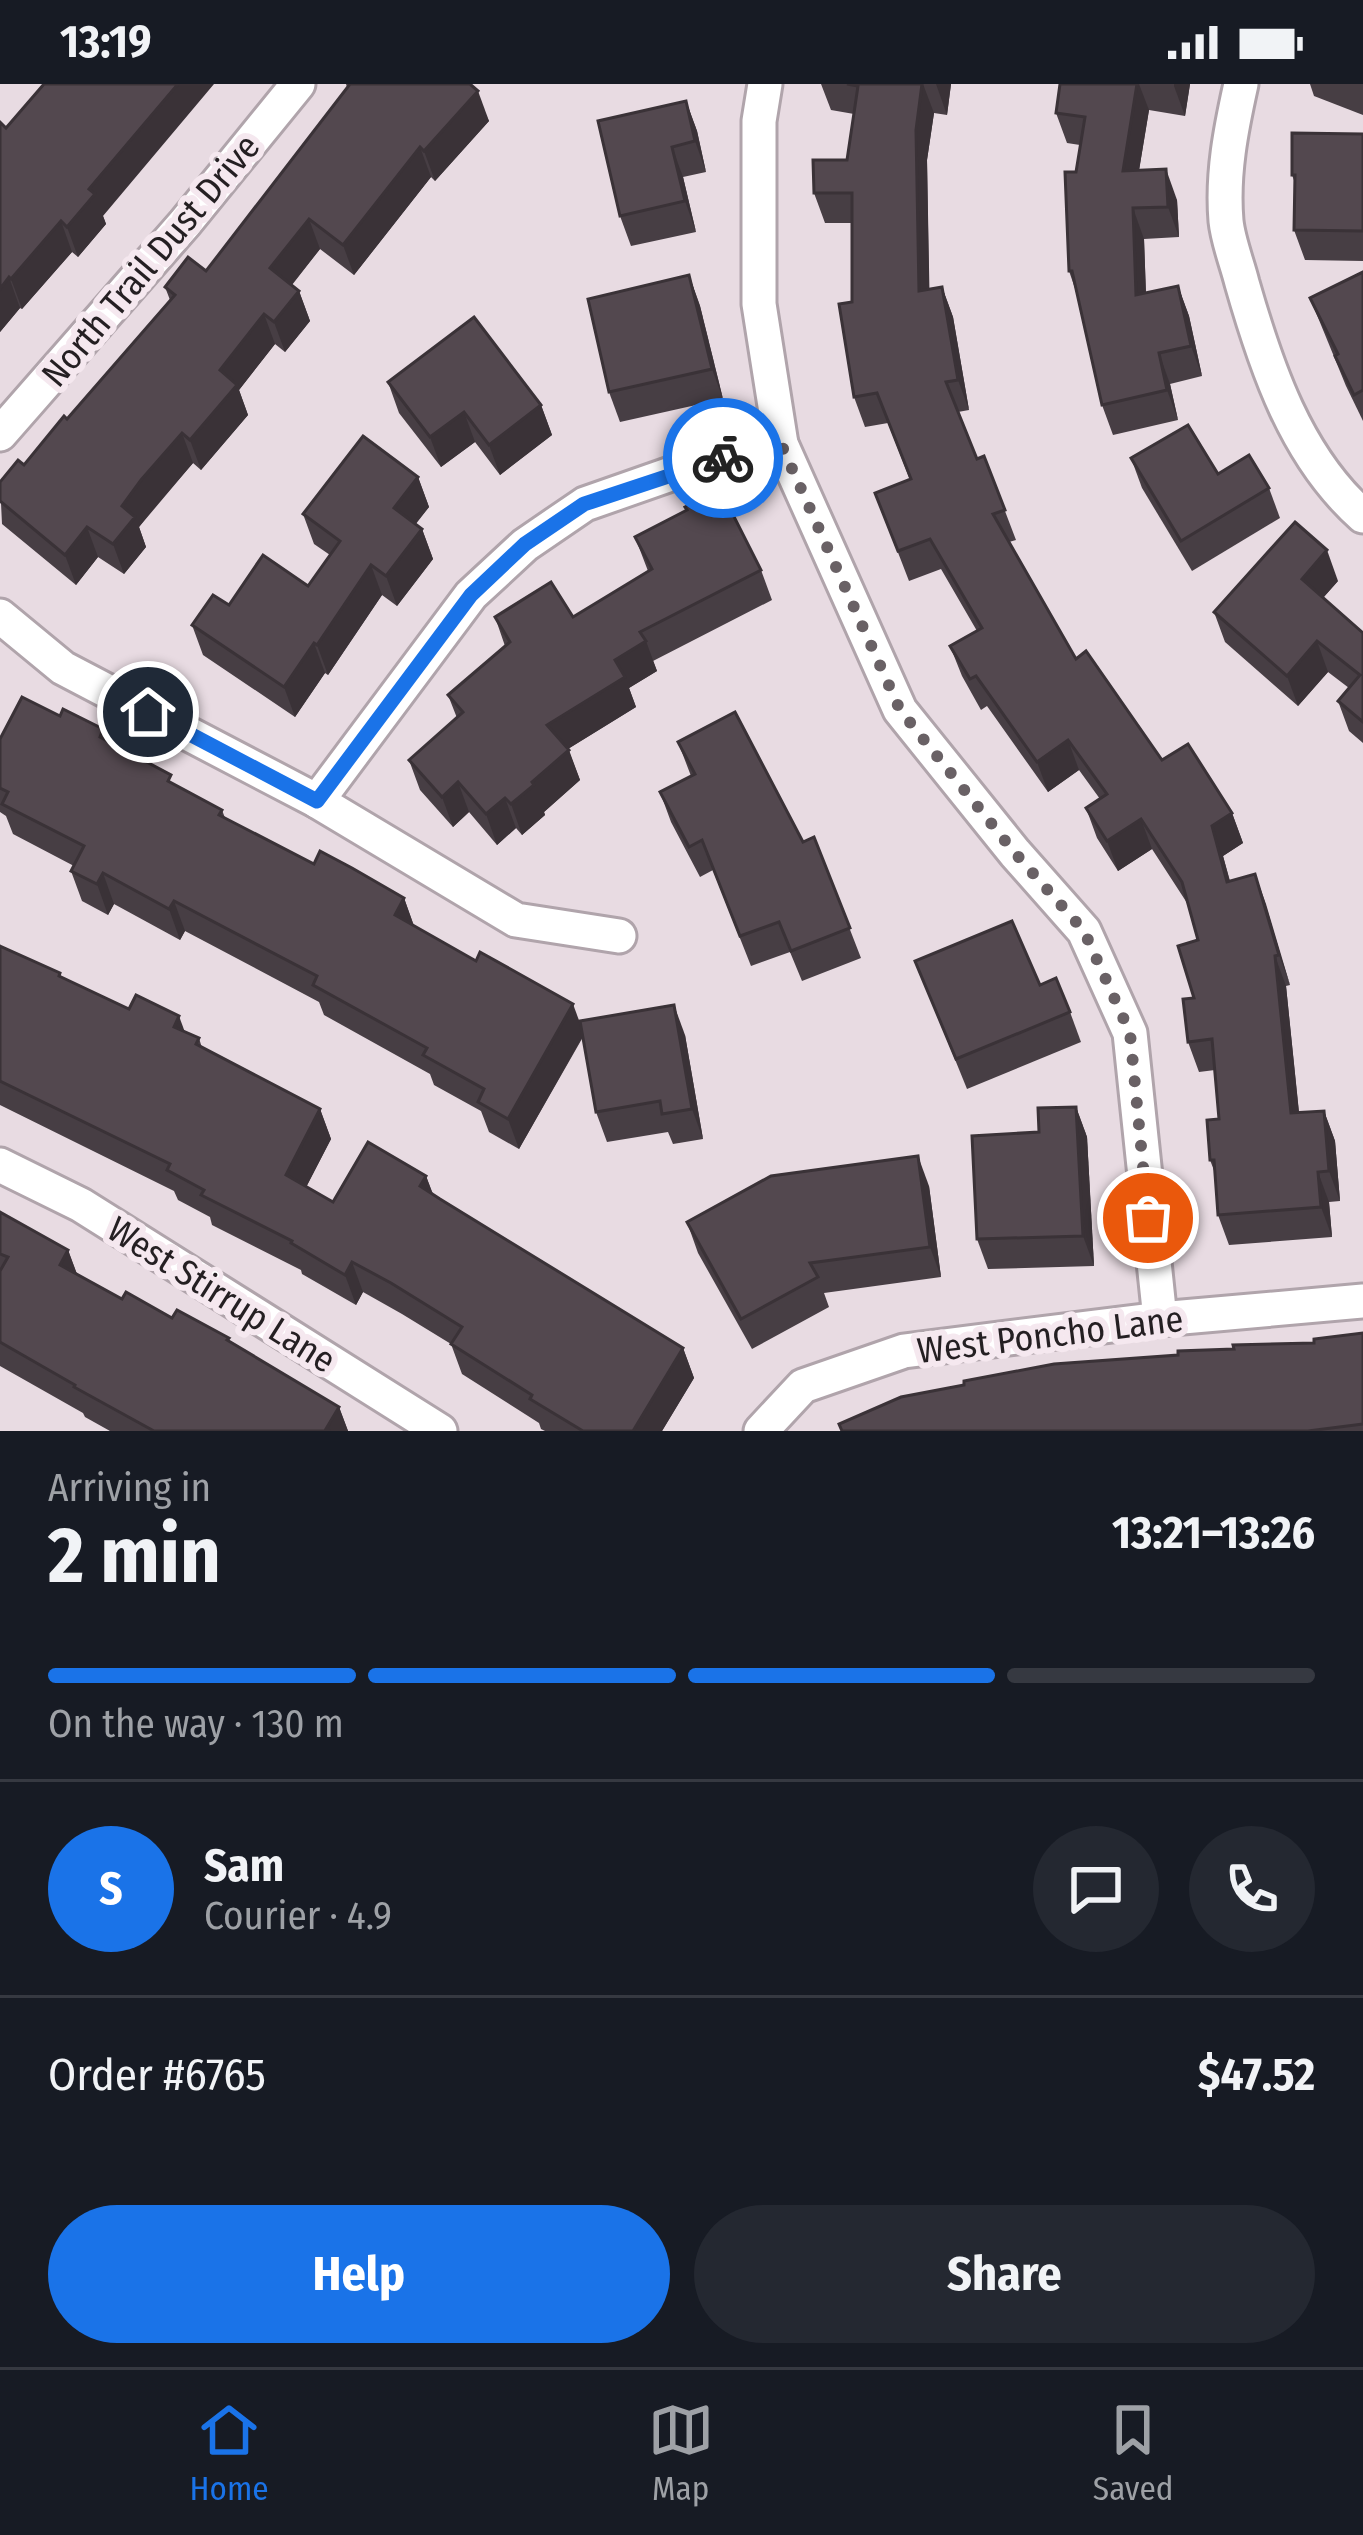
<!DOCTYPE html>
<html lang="en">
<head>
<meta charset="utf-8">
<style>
	body { margin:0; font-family:"Fira Sans Condensed",sans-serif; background:#242831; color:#f1f3f6; height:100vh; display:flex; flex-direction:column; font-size:45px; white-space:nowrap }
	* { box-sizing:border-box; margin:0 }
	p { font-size:39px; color:#9ea1a6 }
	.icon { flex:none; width:66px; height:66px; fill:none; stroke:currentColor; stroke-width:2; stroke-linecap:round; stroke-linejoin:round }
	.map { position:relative; height:1347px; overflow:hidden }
	.panel { display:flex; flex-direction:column; background:#171b24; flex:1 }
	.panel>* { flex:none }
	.pin { position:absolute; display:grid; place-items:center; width:102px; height:102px; color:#fff; margin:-51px; border:6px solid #fff; border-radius:50%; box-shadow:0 3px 12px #0007 }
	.courier { position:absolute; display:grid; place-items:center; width:120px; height:120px; margin:-60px; border:9px solid #1a73e8; border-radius:50%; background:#fff; color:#222; box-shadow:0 3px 15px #0007 }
	.summary em { font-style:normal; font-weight:700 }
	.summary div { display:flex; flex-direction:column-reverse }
	.summary { display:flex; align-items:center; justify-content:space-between; height:204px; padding:0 48px }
	h1 { font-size:78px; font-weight:700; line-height:90px }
	.bar { display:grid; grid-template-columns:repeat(4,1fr); gap:18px 12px; align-content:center; height:144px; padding:0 48px }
	.bar i { height:15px; border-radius:9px; background:#363941 }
	.bar .selected { background:#1a73e8 }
	.bar p { grid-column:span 4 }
	.line { display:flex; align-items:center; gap:30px; padding:0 48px; border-top:3px solid #363941 }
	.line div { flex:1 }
	.round { display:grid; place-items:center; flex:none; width:126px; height:126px; border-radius:63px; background:#242831 }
	.action { display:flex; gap:24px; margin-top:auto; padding:24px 48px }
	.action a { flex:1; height:138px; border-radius:72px; background:#1a73e8; color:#fff; font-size:48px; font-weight:700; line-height:138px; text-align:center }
	.action a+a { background:#242831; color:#f1f3f6 }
	.status { display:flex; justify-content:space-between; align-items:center; height:84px; padding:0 60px; background:#171b24; direction:ltr }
	.status svg { height:33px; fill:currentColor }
	.tabs { display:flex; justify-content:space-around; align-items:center; height:168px; border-top:3px solid #363941; background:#171b24; font-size:33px; color:#9ea1a6 }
	.tabs a { display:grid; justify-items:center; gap:6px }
	.tabs .selected { color:#1a73e8 }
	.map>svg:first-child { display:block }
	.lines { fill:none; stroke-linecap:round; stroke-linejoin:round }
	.minor-casing { stroke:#b0a4ab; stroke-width:39 }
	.minor { stroke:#fff; stroke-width:33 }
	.wall { fill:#473e44 }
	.shaded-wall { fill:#3a3237 }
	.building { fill:#53484f; stroke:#3a3237; stroke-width:3 }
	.done { stroke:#696165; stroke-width:12; stroke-dasharray:0 21.6 }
	.route { stroke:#1a73e8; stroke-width:15 }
	.labels { text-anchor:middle; stroke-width:12; stroke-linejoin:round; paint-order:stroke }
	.street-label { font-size:36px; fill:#241f22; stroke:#f5e8ef }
</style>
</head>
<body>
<div class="status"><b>13:19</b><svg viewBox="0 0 49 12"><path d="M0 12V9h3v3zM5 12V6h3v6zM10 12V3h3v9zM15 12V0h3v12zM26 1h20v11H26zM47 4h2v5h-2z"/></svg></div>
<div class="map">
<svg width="1363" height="1347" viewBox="0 0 1363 1347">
	<rect width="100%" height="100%" fill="#e8dbe2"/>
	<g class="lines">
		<!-- minor casing -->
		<g class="minor-casing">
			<g id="minor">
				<path d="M 765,0 L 759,37 L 759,220 L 781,360 L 900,626 L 1015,769 L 1084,847 L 1130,949 L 1160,1235"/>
				<path d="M 1241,0 C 1231,45 1222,90 1226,137 C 1228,157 1237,179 1242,199 C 1266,283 1296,373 1363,432"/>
				<path d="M 0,350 L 185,139 L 298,0"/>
				<path d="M 0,532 L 63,584 L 317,717 L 516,836 L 619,852"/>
				<path d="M 317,717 L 471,511 L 525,461 L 585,420 L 705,378 L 781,360"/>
				<path d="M 0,1081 L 81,1121 L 440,1347"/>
				<path d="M 761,1347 L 803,1302 L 904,1267 L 1160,1235 L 1363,1217"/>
			</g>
		</g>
		<!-- minor -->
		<use href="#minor" class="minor"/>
	</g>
	<!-- wall -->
	<g class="wall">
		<path d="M 346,0 L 470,0 L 489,37 L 435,97 L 431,93 L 354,191 L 320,165 L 292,201 L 299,207 L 310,237 L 285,268 L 275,260 L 239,306 L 248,331 L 201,386 L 193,379 L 152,426 L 139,443 L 146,463 L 124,490 L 98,473 L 76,501 L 2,440 L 0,398 L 24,381 L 67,335 L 170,216 L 165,203 L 206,187 L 347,3 Z"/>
		<path d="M 821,0 L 951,0 L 947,31 L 934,29 L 927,76 L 929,205 L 942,203 L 953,233 L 969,326 L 958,328 L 977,375 L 984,372 L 1016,456 L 1009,458 L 1076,575 L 1162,676 L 1232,729 L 1243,759 L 1223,772 L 1230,797 L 1255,790 L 1290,901 L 1286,902 L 1299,1028 L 1324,1027 L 1335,1057 L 1340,1117 L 1329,1118 L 1332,1153 L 1229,1161 L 1218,1131 L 1215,1089 L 1210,1076 L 1219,1035 L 1215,986 L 1199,988 L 1188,958 L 1194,914 L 1198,856 L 1189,822 L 1152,765 L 1118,787 L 1097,754 L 1086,724 L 1100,715 L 1079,686 L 1048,708 L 987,622 L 981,626 L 962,592 L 950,562 L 977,547 L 941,485 L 909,497 L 875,409 L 910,396 L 888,339 L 865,343 L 854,313 L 852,139 L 825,139 L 814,109 L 847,76 L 854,30 L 831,26 Z"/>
		<path d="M 1060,0 L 1190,0 L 1185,32 L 1149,26 L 1139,86 L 1177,116 L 1179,153 L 1144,155 L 1146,209 L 1178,202 L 1189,232 L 1202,292 L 1170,300 L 1178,336 L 1113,351 L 1102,321 L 1078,213 L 1069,187 L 1076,88 L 1080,61 L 1067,59 L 1056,29 Z"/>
		<path d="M 1310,0 L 1363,0 L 1363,31 L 1314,12 Z"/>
		<path d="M 686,17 L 697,47 L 706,88 L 683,93 L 696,148 L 631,162 L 620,132 Z"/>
		<path d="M 0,38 L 103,132 L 106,140 L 78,173 L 72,168 L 22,225 L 20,224 L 0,248 Z"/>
		<path d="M 1363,50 L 1363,177 L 1305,176 L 1294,146 L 1295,99 L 1292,91 Z"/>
		<path d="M 1363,188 L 1363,337 L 1346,302 L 1310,214 Z"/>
		<path d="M 689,191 L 700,222 L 723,315 L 620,338 L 609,308 Z"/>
		<path d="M 388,298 L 541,321 L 552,351 L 500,391 L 475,358 L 441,383 L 399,329 Z"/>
		<path d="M 1131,374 L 1218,390 L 1269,404 L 1280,434 L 1192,487 L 1142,404 Z"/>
		<path d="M 418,393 L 429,423 L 415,440 L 422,445 L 433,475 L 397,522 L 382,511 L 328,591 L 325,589 L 295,633 L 203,571 L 192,541 L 229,521 L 308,502 L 330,471 L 314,460 L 303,430 Z"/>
		<path d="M 635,453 L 761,486 L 772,516 L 653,577 L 657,587 L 629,604 L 636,623 L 568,665 L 580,696 L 544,728 L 545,731 L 522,751 L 516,744 L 497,761 L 469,728 L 453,743 L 420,706 L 409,676 L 457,634 L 448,611 L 505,562 L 495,533 L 573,533 L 648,487 Z"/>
		<path d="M 1338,497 L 1323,514 L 1363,549 L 1363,659 L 1349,647 L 1338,617 L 1349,604 L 1328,588 L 1298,622 L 1225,558 L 1214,528 Z"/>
		<path d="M 60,632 L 103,645 L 107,657 L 175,701 L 222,726 L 225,734 L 314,780 L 404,814 L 414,842 L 580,939 L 685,951 L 703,1055 L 673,1060 L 668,1048 L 607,1058 L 596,1028 L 583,953 L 519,1065 L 489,1048 L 481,1027 L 434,1001 L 430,990 L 324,931 L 319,918 L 185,847 L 180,856 L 114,820 L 108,831 L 82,817 L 71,787 L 74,782 L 13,750 L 6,732 L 0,728 L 0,655 Z"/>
		<path d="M 678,658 L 803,758 L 814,753 L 861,874 L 802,897 L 790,868 L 751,882 L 713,786 L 700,793 L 671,738 L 660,708 L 691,692 Z"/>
		<path d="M 0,862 L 60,889 L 61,893 L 129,925 L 199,954 L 202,964 L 320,1025 L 331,1055 L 306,1103 L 333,1118 L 426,1092 L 433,1110 L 683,1264 L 694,1294 L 662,1347 L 545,1347 L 541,1345 L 539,1339 L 462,1290 L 451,1260 L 402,1230 L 363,1208 L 356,1221 L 302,1190 L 301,1186 L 212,1141 L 210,1133 L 178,1116 L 174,1107 L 0,1021 Z"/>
		<path d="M 915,877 L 1040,901 L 1070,928 L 1081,958 L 967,1005 Z"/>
		<path d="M 1076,1023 L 1087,1053 L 1094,1182 L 988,1185 L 977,1155 L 1039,1048 Z"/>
		<path d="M 929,1102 L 941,1193 L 824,1209 L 829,1223 L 752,1265 L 698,1169 L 687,1138 Z"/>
		<path d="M 0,1128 L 68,1166 L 77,1190 L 122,1215 L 229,1254 L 230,1257 L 339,1323 L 348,1347 L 110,1347 L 85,1333 L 83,1329 L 0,1282 Z"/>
		<path d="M 1363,1249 L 1363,1347 L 841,1347 L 1234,1265 L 1314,1259 Z"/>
	</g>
	<!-- shaded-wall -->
	<g class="shaded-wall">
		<path d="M 178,0 L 214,0 L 103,132 L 106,140 L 78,173 L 67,143 L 89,105 Z"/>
		<path d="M 923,0 L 934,29 L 927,76 L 930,237 L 919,207 L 916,46 Z"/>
		<path d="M 936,0 L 951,0 L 947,31 Z"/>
		<path d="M 1137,0 L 1139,0 L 1149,26 L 1134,117 L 1123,87 Z"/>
		<path d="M 1174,0 L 1190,0 L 1185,32 L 1174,2 Z"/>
		<path d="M 478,7 L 489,37 L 435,97 L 424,67 Z"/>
		<path d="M 686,17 L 697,47 L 706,88 L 695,57 Z"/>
		<path d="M 420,63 L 431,93 L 354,191 L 343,161 Z"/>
		<path d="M 672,63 L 683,93 L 696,148 L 685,117 Z"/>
		<path d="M 1166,85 L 1177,116 L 1179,153 L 1168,123 Z"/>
		<path d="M 1133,124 L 1144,155 L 1147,242 L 1136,211 Z"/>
		<path d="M 309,135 L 320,165 L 281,214 L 270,184 Z"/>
		<path d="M 61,137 L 72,168 L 22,225 L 11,195 Z"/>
		<path d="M 689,191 L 700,222 L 723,315 L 712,285 Z"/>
		<path d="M 9,193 L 20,224 L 0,248 L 0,205 Z"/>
		<path d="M 1178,202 L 1189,232 L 1202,292 L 1191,262 Z"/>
		<path d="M 942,203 L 953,233 L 969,326 L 958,296 Z"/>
		<path d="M 299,207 L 310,237 L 285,268 L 274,238 Z"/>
		<path d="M 264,230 L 275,260 L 239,306 L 248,331 L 201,386 L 190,356 L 220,286 Z"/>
		<path d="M 1159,269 L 1170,300 L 1178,336 L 1167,306 Z"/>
		<path d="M 541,321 L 552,351 L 500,391 L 489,361 Z"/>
		<path d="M 464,328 L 475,358 L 441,383 L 430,353 Z"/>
		<path d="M 182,349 L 193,379 L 139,443 L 146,463 L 124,490 L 113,460 L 122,422 L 141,396 Z"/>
		<path d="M 418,393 L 429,423 L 405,454 L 394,424 Z"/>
		<path d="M 87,443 L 98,473 L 76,501 L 65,471 Z"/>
		<path d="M 422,445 L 433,475 L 397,522 L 386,492 Z"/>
		<path d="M 1327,466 L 1338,497 L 1313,525 L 1302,495 Z"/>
		<path d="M 371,481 L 382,511 L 328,591 L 317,561 Z"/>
		<path d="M 646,557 L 657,587 L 629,604 L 636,623 L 558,671 L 547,641 L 615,576 Z"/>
		<path d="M 1317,557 L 1328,588 L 1298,622 L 1287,592 Z"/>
		<path d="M 314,559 L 325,589 L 295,633 L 284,603 Z"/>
		<path d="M 1068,656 L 1079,686 L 1048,708 L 1037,678 Z"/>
		<path d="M 569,666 L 580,696 L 544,728 L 545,731 L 522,751 L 511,720 L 532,698 Z"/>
		<path d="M 458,698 L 469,728 L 453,743 L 442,713 Z"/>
		<path d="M 505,714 L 516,744 L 497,761 L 486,730 Z"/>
		<path d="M 1232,729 L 1243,759 L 1223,772 L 1238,828 L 1227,798 L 1212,742 Z"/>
		<path d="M 1141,735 L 1152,765 L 1118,787 L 1107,757 Z"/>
		<path d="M 103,789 L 114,820 L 108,831 L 97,800 Z"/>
		<path d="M 1255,790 L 1266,820 L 1290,901 L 1279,871 Z"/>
		<path d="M 404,814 L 415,845 L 395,831 Z"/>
		<path d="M 174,817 L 185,847 L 180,856 L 169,825 Z"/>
		<path d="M 1275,872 L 1286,902 L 1302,1059 L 1291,1029 Z"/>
		<path d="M 573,920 L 584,950 L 519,1065 L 508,1035 Z"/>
		<path d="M 674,921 L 685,951 L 703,1055 L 692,1025 Z"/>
		<path d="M 179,932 L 190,962 L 174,943 Z"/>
		<path d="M 1076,1023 L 1087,1053 L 1094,1182 L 1083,1152 Z"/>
		<path d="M 320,1025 L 331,1055 L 297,1121 L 286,1091 Z"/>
		<path d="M 1324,1027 L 1335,1057 L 1340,1117 L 1329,1087 Z"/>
		<path d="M 918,1072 L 929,1102 L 941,1193 L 930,1163 Z"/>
		<path d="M 1318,1088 L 1329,1118 L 1332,1153 L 1321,1123 Z"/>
		<path d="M 426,1092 L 437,1122 L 420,1102 Z"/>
		<path d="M 68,1166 L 79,1196 L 60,1181 Z"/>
		<path d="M 352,1178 L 363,1208 L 356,1221 L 345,1191 Z"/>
		<path d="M 683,1264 L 694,1294 L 662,1347 L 633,1347 Z"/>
		<path d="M 339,1323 L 348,1347 L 327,1347 L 326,1345 Z"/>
	</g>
	<!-- building -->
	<g class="building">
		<path d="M 44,0 L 178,0 L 89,105 L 95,110 L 67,143 L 61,137 L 11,195 L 9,193 L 0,205 L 0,38 L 6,44 Z"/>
		<path d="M 350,0 L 470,0 L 478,7 L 424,67 L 420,63 L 343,161 L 309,135 L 270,184 L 299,207 L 274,238 L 264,230 L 220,286 L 237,301 L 190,356 L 182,349 L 141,396 L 122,422 L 135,433 L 113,460 L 87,443 L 65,471 L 0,417 L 0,398 L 18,376 L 24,381 L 64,332 L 67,335 L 175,211 L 165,203 L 188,173 L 206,187 Z"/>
		<path d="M 847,0 L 922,0 L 916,46 L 919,207 L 942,203 L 958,296 L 946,298 L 977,375 L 984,372 L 1005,426 L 993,430 L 1076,575 L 1086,567 L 1162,676 L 1188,660 L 1232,729 L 1212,742 L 1227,798 L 1255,790 L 1279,871 L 1275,872 L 1291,1029 L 1324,1027 L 1329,1087 L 1318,1088 L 1321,1123 L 1218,1131 L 1214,1076 L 1210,1076 L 1207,1036 L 1219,1035 L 1212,955 L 1188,958 L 1183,915 L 1194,914 L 1178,862 L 1198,856 L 1182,798 L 1141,735 L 1107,757 L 1086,724 L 1107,710 L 1068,656 L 1037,678 L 976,592 L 970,595 L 950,562 L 982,544 L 930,455 L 898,467 L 875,409 L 911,395 L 877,309 L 854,313 L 839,220 L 852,218 L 852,109 L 814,109 L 813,76 L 847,76 L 858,2 Z"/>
		<path d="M 1060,0 L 1137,0 L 1123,87 L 1166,85 L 1168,123 L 1133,124 L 1136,211 L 1178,202 L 1191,262 L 1159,269 L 1167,306 L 1102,321 L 1072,187 L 1069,187 L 1065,88 L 1076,88 L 1085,33 L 1056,29 Z"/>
		<path d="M 686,17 L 695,57 L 672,63 L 685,117 L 620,132 L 598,37 Z"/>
		<path d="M 1292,49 L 1363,50 L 1363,147 L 1294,146 L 1295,91 L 1292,91 Z"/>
		<path d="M 1363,188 L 1363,306 L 1354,311 L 1335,272 L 1338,270 L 1310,214 Z"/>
		<path d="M 689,191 L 712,285 L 609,308 L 588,215 Z"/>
		<path d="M 474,233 L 541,321 L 489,361 L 464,328 L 430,353 L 388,298 Z"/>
		<path d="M 1188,341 L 1218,390 L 1249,371 L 1269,404 L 1181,457 L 1131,374 Z"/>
		<path d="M 363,352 L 418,393 L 394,424 L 422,445 L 386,492 L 371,481 L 317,561 L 314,559 L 284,603 L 192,541 L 213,511 L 229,521 L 263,471 L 308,502 L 340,457 L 303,430 Z"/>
		<path d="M 720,405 L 761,486 L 640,548 L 646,557 L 615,576 L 625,593 L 547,641 L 569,666 L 532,698 L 534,701 L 511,720 L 505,714 L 486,730 L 458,698 L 442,713 L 409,676 L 463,628 L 448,611 L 510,558 L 495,533 L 551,498 L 573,533 L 652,485 L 635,453 L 687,426 L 685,423 Z"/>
		<path d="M 1295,438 L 1327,466 L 1302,495 L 1363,549 L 1363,638 L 1338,617 L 1360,591 L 1317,557 L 1287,592 L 1214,528 Z"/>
		<path d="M 22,613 L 60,632 L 63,625 L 103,645 L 100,653 L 171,691 L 168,697 L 222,726 L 219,731 L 314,780 L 320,767 L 352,784 L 404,814 L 395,831 L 476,877 L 480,868 L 573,920 L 508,1035 L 478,1018 L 484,1005 L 423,971 L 427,964 L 313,901 L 317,892 L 174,817 L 169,825 L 103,789 L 97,800 L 71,787 L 84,762 L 2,720 L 8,708 L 0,704 L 0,655 Z"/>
		<path d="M 735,628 L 803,758 L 814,753 L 850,844 L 791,867 L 779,838 L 740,852 L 702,756 L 689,763 L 660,708 L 695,690 L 678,658 Z"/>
		<path d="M 1012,837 L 1040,901 L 1056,894 L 1070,928 L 956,975 L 915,877 Z"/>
		<path d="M 0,862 L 60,889 L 59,892 L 129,925 L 136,911 L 179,932 L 174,943 L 199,954 L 196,960 L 320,1025 L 286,1091 L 333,1118 L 368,1058 L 426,1092 L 420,1102 L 440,1115 L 683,1264 L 633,1347 L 583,1347 L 530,1315 L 532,1311 L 451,1260 L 462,1243 L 391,1199 L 352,1178 L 345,1191 L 291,1159 L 292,1157 L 201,1111 L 204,1106 L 167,1086 L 170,1080 L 0,997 Z"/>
		<path d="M 674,921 L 692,1025 L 662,1030 L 660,1017 L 596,1028 L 580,937 Z"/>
		<path d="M 1076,1023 L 1083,1152 L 977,1155 L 972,1052 L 1039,1048 L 1038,1024 Z"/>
		<path d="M 918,1072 L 930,1163 L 810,1179 L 818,1193 L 741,1235 L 687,1138 L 771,1092 Z"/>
		<path d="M 0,1128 L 68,1166 L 60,1181 L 122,1215 L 126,1208 L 172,1234 L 177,1226 L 229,1254 L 227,1256 L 339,1323 L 326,1345 L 330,1347 L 154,1347 L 74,1303 L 75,1301 L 0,1258 L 0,1187 L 8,1173 L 0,1170 Z"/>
		<path d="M 1363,1249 L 1363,1340 L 1308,1347 L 842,1347 L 839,1340 L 901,1313 L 964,1301 L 964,1297 L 1054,1280 L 1178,1271 L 1178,1267 L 1234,1265 L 1233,1261 L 1314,1259 L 1314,1255 Z"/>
	</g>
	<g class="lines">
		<!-- done -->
		<path class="done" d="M 723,374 L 781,360 L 900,626 L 1015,769 L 1084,847 L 1130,949 L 1148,1134"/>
		<!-- route -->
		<path class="route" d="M 148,628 L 317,717 L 471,511 L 525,460 L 584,420 L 723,374"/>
	</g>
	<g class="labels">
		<!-- street labels -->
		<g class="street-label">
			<text transform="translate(150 176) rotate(-50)" y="13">North Trail Dust Drive</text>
			<text transform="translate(222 1210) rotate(32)" y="13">West Stirrup Lane</text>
			<text transform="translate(1050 1250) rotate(-7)" y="13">West Poncho Lane</text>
		</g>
	</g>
</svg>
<div class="pin" style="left:1148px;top:1134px;background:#ea580c"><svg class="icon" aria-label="bag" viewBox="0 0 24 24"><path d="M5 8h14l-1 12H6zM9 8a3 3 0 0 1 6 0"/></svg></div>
<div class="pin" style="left:148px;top:628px;background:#1f2937"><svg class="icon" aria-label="home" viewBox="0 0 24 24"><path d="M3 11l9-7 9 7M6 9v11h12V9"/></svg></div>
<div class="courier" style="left:723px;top:374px"><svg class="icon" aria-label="bike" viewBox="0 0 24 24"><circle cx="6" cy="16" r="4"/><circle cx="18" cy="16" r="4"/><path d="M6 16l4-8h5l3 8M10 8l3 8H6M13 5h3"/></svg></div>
</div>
<section class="panel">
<div class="summary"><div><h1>2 min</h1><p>Arriving in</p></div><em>13:21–13:26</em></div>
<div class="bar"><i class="selected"></i><i class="selected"></i><i class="selected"></i><i></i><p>On the way · 130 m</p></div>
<div class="line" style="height:216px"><b class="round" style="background:#1a73e8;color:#fff">S</b><div><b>Sam</b><p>Courier · 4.9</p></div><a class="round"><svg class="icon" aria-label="chat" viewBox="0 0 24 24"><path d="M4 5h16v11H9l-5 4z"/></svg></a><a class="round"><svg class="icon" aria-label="phone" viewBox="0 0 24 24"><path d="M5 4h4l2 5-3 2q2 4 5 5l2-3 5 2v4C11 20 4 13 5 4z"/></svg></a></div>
<div class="line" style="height:156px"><div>Order #6765</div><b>$47.52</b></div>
<div class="action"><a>Help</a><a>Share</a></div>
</section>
<nav class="tabs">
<a class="selected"><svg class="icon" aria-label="home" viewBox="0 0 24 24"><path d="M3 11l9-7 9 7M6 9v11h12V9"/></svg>Home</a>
<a><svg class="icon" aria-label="map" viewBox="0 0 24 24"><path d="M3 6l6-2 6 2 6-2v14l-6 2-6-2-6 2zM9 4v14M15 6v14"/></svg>Map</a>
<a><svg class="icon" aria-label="saved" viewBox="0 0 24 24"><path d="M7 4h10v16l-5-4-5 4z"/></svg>Saved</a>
</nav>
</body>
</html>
